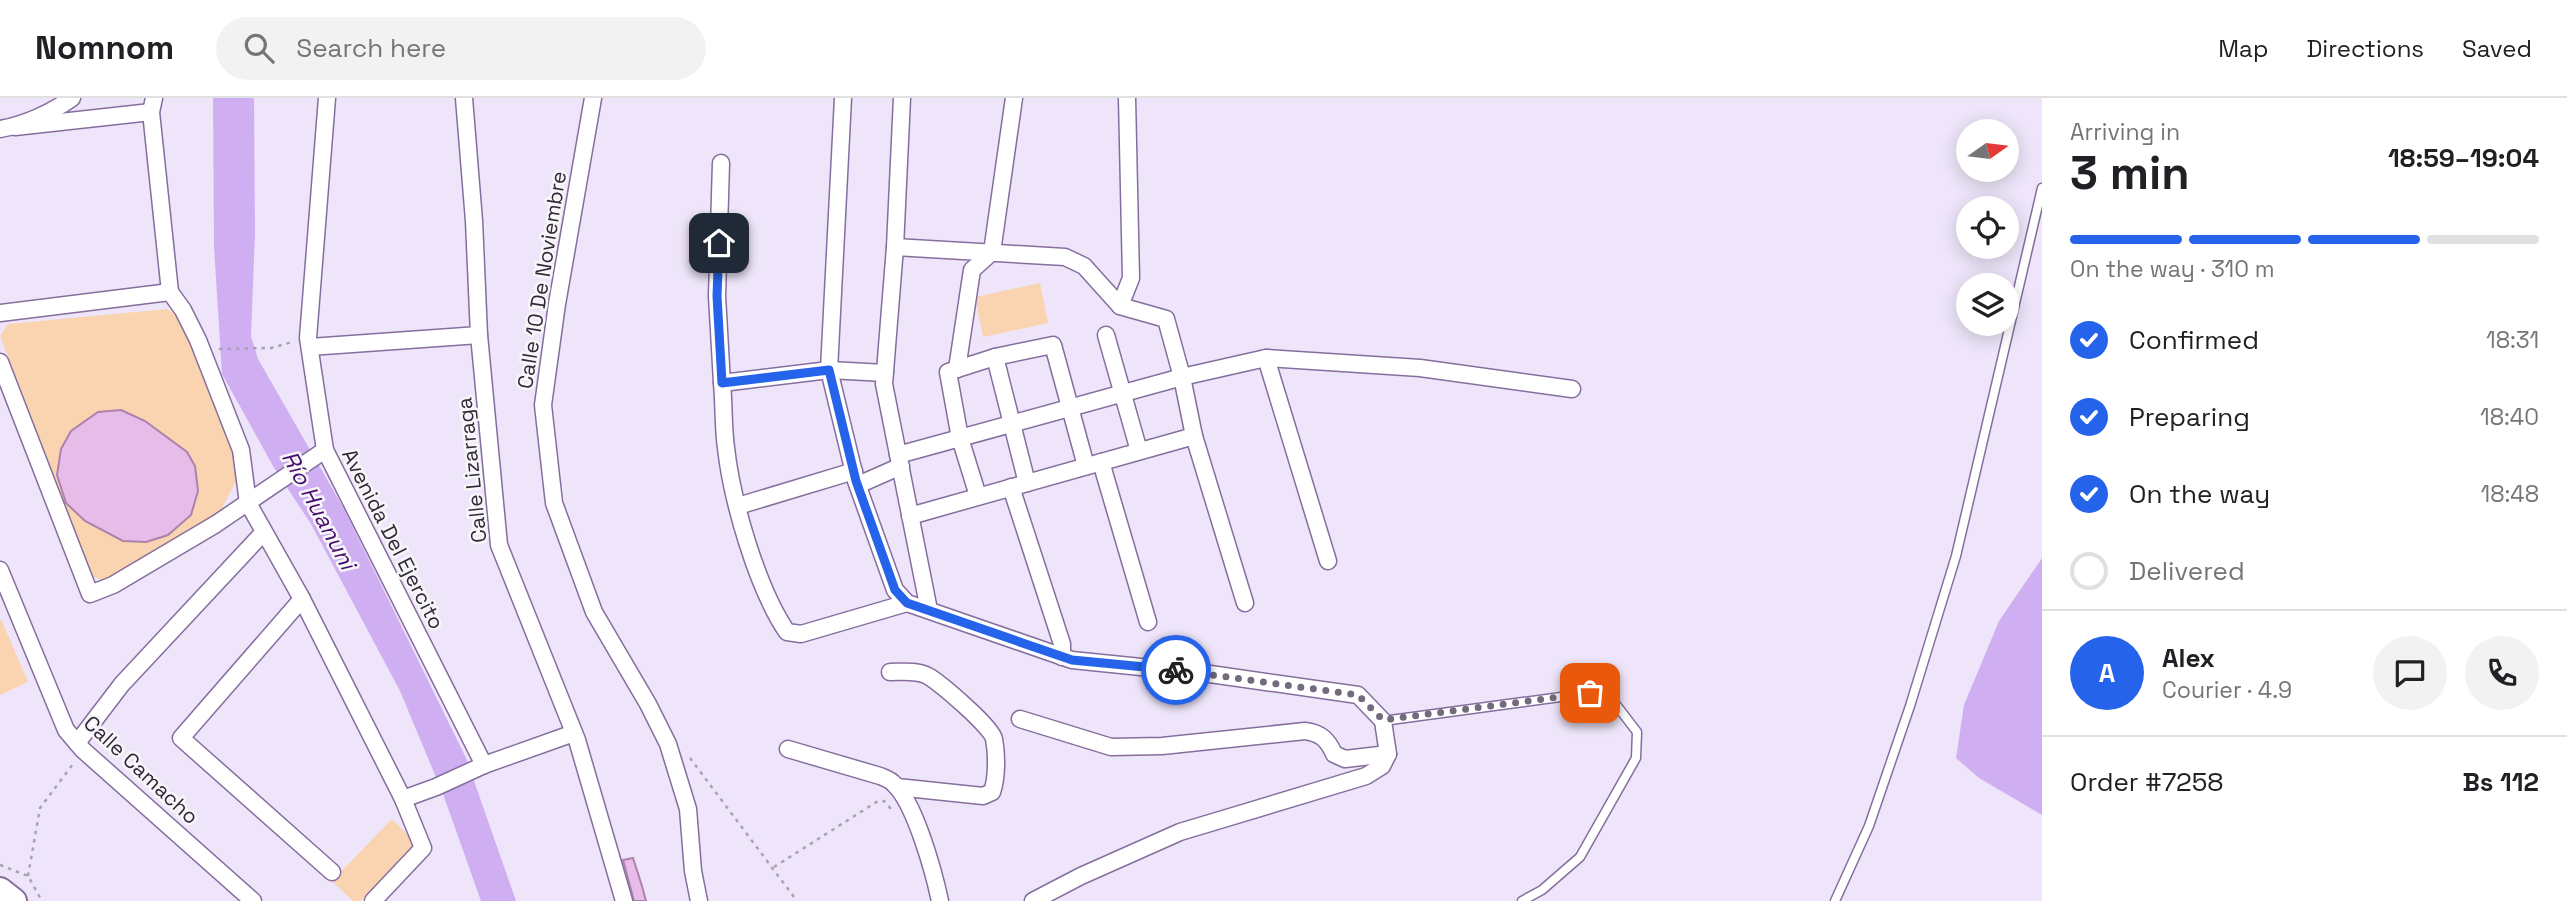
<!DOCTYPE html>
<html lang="en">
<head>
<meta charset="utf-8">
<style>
	body { margin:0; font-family:"Space Grotesk",sans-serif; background:#f2f2f2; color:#202124; height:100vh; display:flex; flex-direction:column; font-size:26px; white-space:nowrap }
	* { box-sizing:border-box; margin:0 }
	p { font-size:23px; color:#757577 }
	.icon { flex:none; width:38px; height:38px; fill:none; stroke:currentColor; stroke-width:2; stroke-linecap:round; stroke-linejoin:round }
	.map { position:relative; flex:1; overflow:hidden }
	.sheet { display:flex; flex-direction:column; background:#fff; width:525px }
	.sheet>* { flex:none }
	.needle { width:46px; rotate:76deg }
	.fabs { position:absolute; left:1956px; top:21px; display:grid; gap:14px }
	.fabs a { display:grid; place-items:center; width:63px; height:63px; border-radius:50%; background:#fff; box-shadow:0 4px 18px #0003; font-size:35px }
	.pin { position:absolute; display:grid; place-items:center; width:60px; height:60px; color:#fff; margin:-30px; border-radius:14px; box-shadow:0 4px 10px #0006 }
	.courier { position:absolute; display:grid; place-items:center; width:70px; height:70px; margin:-35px; border:5px solid #2563eb; border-radius:50%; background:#fff; color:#222; box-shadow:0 2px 9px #0007 }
	.headline em { font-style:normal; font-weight:600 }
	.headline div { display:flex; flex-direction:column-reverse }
	.headline { display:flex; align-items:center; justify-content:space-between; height:119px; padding:0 28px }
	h1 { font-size:46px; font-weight:600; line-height:52px }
	.bar { display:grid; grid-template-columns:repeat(4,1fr); gap:10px 7px; align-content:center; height:84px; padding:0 28px }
	.bar i { height:9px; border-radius:5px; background:#e0e0e0 }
	.bar .current { background:#2563eb }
	.bar p { grid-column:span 4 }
	.line { display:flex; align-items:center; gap:18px; padding:0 28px; border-top:2px solid #e0e0e0 }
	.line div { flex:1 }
	.round { display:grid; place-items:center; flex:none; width:74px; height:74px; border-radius:37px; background:#f2f2f2 }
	ol { padding:0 28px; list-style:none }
	li { display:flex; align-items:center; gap:21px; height:77px }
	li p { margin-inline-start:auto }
	li .icon { padding:7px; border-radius:50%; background:#2563eb; color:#fff; stroke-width:4 }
	li:last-child { color:#757577 }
	li i { width:38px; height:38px; border:4px solid #e0e0e0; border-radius:50% }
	header { display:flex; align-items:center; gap:42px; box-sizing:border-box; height:98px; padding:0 35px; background:#fff; border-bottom:2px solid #e0e0e0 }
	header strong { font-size:33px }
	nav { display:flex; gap:38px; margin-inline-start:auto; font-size:24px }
	.search { width:490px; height:63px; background:#f2f2f2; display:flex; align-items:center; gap:18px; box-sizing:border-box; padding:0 24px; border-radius:38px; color:#757577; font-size:26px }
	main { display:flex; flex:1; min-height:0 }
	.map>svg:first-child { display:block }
	.green { fill:#fad4b0 }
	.water { fill:#cfaff2 }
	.building { fill:#e8bce8; stroke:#ac82ac; stroke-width:2 }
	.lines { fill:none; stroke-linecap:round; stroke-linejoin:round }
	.lane-casing { stroke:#856e9e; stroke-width:11 }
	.street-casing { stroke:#856e9e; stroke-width:19 }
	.primary-casing { stroke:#856e9e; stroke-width:28 }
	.path { stroke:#aaa1b6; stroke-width:2.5; stroke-dasharray:3.5 5; stroke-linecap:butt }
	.lane { stroke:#fff; stroke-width:8 }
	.street { stroke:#fff; stroke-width:16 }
	.primary { stroke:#fff; stroke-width:24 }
	.done { stroke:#736a7e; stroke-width:7; stroke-dasharray:0 12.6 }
	.route { stroke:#2563eb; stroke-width:9 }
	.labels { text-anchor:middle; stroke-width:5; stroke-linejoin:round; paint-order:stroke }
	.street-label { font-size:21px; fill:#31273b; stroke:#f7f7f7 }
	.water-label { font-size:23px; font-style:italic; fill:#490d70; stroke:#f7f7f7 }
</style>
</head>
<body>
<header>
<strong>Nomnom</strong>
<div class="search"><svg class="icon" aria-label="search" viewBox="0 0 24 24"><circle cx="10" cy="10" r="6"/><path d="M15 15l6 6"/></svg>Search here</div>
<nav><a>Map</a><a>Directions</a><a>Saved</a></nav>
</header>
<main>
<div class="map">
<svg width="2042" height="803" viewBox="0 0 2042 803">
	<rect width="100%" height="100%" fill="#eee5fa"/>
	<!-- green -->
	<g class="green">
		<path d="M 1040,185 L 1048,225 L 983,239 L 975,199 Z"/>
		<path d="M 167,211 L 184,221 L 241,373 L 217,420 L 108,484 L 91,478 L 0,238 L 8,226 Z"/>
		<path d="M 1,521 L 28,584 L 0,597 L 0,522 Z"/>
		<path d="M 392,721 L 416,745 L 361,803 L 353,803 L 332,783 Z"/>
	</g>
	<!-- water -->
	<g class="water">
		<path d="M 213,0 L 254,0 L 255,135 L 251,238 L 258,261 L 344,411 L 466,660 L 516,803 L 481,803 L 443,696 L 400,593 L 311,426 L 273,368 L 222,276 L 214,149 Z"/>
		<path d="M 2042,460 L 2042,717 L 1979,680 L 1956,660 L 1964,607 L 1999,523 Z"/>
	</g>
	<!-- building -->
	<g class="building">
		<path d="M 121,312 L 145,323 L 187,354 L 195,368 L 198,393 L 191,417 L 168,437 L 146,444 L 123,443 L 85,423 L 66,405 L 57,377 L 61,351 L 71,333 L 98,314 Z"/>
		<path d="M 633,760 L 642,788 L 646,803 L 634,803 L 623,762 Z"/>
	</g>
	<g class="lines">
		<!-- lane casing -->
		<g class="lane-casing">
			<g id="lane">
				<path d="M 1383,623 L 1590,595 L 1614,604 L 1637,634 L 1636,660 L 1580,759 L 1542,792 L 1522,803"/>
				<path d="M 1835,803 L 1869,728 L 1910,608 L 1956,458 L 2042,90"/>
			</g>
		</g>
		<!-- street casing -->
		<g class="street-casing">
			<g id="street">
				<path d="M 327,0 L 308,240 L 325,352 L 484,667 L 436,689 L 403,701"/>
				<path d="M 464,0 L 474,123 L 479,237 L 499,447 L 577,642 L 624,803"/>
				<path d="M 593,0 L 557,206 L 543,307 L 554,405 L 594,514 L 648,606 L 668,646 L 688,711 L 693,773 L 699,803"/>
				<path d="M 843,0 L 829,272 L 856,383 L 895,492 L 907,505 L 1072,562 L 1210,576 L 1358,597 L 1383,623 L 1388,656 L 1382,668 L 1366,678 L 1180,734 L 1081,778 L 1033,803"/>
				<path d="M 902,0 L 895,149 L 884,286 L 929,512"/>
				<path d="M 15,29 L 151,14"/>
				<path d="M 0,31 C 24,27 51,15 72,0"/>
				<path d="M 721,65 L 717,198 L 722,285 L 829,272 L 885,275"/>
				<path d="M 895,149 L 1065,159 L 1084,168 L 1120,208 L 1166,221 L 1182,279 L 1194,338 L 910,418"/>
				<path d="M 170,194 L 183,212 L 198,242 L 241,352 L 248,405 L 302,501 L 403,701 L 423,750 L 373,803"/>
				<path d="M 1120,208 L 1131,180 L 1127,0"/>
				<path d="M 0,215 L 170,194 L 151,14 L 154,0"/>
				<path d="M 1106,237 L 1139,353"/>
				<path d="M 310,249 L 479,237"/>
				<path d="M 995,259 L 1027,385"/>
				<path d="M 1266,260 L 1328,463"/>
				<path d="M 0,264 L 90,496 L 113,487 L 216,426 L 325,352"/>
				<path d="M 957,271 L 972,172 L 992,154 L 1014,0"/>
				<path d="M 722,285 C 724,306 723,328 726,350 C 732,403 757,490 787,534 L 801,536 L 907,505"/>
				<path d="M 1194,338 L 1245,505"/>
				<path d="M 898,357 L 1182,279 L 1266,260 L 1420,270 L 1572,291"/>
				<path d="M 1101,364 L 1148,524"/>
				<path d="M 858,387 L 901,368"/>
				<path d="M 1011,389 L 1062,546 L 1062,559"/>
				<path d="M 978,398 L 960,340 L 948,274 L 995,259 L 1053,247 L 1086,368"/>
				<path d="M 738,408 L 854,373"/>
				<path d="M 0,472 L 66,632 L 83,652 L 253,803"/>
				<path d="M 302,501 L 181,640 L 332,774"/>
				<path d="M 890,574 C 902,574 917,572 928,578 C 940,585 992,629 994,641 C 997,656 997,680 992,694 L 983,698 L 897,689"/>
				<path d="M 1020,621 L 1111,649 L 1162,648 L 1305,633 C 1321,635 1328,642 1334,656 L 1345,661 L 1388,656"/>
				<path d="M 77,645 L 122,586 L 263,435"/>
				<path d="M 788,651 L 880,678 C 885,680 891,682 894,686 C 915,705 934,775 940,803"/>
				<path d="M 484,667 L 574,635"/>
			</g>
		</g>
		<!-- primary casing -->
		<g class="primary-casing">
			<path id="primary" d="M 0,792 L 14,803"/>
		</g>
		<!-- path -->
		<g class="path">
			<path d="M 219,251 L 271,250 L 292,244"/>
			<path d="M 690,660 L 797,803"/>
			<path d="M 0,767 L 28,778 L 42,803"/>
			<path d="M 774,769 L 878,703 L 884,703 L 891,711"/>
			<path d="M 28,778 L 40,710 L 73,666"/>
		</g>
		<!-- lane -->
		<use href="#lane" class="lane"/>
		<!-- street -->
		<use href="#street" class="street"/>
		<!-- primary -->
		<use href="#primary" class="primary"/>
	</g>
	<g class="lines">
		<!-- done -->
		<path class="done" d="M 1176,572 L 1358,597 L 1383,622 L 1590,595"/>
		<!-- route -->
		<path class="route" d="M 719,145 L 717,198 L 722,285 L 829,272 L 856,383 L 895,492 L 907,505 L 1072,562 L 1176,572"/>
	</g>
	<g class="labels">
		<!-- street labels -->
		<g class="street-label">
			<text transform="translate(542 182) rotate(-81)" y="7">Calle 10 De Noviembre</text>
			<text transform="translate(472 372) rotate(-96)" y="7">Calle Lizarraga</text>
			<text transform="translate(393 441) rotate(63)" y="7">Avenida Del Ejercito</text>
			<text transform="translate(141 672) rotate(43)" y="7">Calle Camacho</text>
		</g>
		<!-- water labels -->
		<g class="water-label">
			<text transform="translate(319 412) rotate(62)" y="8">Río Huanuni</text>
		</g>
	</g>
</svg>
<div class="fabs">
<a><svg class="needle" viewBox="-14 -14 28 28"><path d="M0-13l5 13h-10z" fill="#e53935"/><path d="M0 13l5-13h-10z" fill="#757577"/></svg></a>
<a><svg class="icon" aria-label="locate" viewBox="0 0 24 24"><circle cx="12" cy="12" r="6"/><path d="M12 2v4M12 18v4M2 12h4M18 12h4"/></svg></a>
<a><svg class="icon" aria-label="layers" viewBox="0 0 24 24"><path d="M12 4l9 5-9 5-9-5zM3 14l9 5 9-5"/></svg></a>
</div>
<div class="pin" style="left:1590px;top:595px;background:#ea580c"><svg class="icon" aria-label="bag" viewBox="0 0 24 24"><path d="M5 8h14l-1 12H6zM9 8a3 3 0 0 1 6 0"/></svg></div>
<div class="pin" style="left:719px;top:145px;background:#1f2937"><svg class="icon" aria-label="home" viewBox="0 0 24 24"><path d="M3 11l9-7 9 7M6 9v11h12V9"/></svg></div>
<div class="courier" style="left:1176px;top:572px"><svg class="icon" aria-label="bike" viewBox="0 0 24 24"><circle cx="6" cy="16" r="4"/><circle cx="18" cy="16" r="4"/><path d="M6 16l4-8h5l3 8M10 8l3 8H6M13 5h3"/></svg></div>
</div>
<section class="sheet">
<div class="headline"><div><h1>3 min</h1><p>Arriving in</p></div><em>18:59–19:04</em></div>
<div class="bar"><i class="current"></i><i class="current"></i><i class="current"></i><i></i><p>On the way · 310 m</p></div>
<ol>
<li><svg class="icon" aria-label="check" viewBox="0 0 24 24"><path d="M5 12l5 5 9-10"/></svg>Confirmed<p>18:31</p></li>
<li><svg class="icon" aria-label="check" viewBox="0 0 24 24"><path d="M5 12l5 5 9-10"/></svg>Preparing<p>18:40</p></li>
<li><svg class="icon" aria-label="check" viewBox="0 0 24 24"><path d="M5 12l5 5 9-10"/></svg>On the way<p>18:48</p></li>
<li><i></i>Delivered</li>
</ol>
<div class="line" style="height:126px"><b class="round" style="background:#2563eb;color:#fff">A</b><div><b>Alex</b><p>Courier · 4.9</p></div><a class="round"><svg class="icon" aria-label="chat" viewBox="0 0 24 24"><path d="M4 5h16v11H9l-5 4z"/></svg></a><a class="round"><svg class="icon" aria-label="phone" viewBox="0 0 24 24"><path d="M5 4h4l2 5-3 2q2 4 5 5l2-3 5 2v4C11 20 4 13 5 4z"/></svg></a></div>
<div class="line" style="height:91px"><div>Order #7258</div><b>Bs 112</b></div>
</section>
</main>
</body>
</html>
